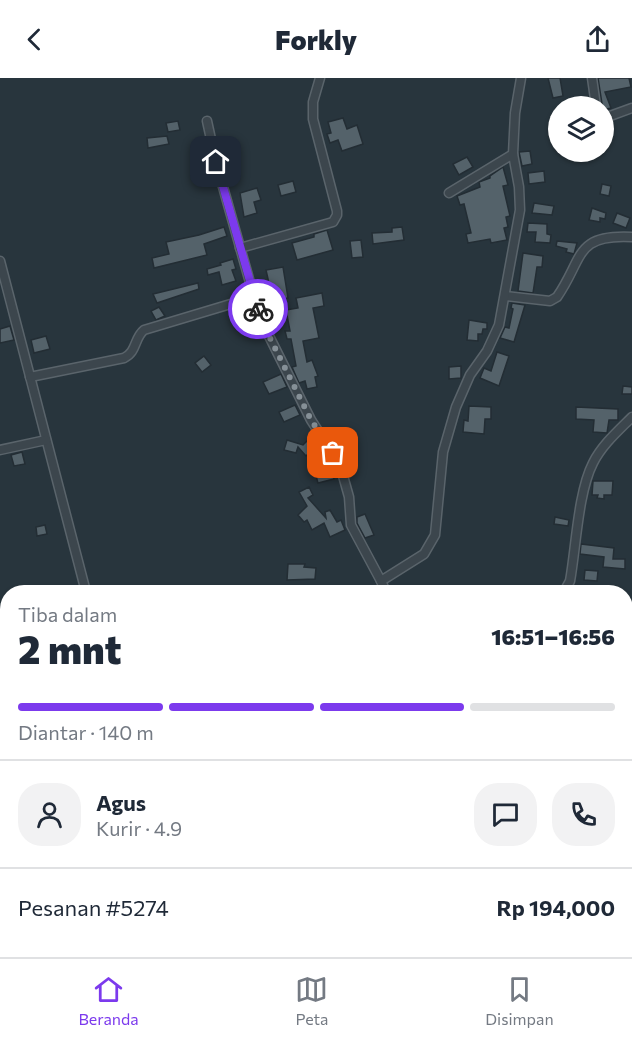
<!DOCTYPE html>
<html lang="id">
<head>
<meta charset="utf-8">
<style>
	body { margin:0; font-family:Commissioner,sans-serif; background:#f2f2f3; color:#1f2937; height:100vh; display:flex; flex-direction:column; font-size:22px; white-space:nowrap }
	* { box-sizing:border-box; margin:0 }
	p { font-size:20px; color:#747a83 }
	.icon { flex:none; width:33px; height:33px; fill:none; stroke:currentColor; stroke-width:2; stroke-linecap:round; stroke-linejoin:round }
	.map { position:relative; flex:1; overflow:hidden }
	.drawer { position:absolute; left:0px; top:507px; width:633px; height:372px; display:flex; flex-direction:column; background:#fff; border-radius:24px 24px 0 0; box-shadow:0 2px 4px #0004 }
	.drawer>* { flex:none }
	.controls { position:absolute; left:548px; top:18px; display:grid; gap:12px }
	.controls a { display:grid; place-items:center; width:66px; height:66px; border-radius:50%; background:#fff; box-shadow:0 2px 4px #0004; font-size:30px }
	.pin { position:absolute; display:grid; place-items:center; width:51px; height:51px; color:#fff; margin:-26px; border-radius:12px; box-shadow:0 3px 9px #0006 }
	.courier { position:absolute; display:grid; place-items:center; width:60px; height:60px; margin:-30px; border:4px solid #7c3aed; border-radius:50%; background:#fff; color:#222; box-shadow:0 2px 8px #0007 }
	.summary em { font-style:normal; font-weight:800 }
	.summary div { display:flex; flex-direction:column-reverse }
	.summary { display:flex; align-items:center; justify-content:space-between; height:102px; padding:0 18px }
	h1 { font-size:39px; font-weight:800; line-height:45px }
	.bar { display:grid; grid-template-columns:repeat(4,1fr); gap:9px 6px; align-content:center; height:72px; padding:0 18px }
	.bar i { height:8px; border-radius:4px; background:#e0e1e3 }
	.bar .active { background:#7c3aed }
	.bar p { grid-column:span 4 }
	.line { display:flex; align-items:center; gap:15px; padding:0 18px; border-top:2px solid #e0e1e3 }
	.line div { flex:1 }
	.round { display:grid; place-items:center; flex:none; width:63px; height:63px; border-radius:24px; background:#f2f2f3 }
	header { display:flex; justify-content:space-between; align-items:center; height:78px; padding:0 18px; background:#fff; font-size:27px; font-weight:800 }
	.tab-bar { display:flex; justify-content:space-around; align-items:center; height:84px; border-top:2px solid #e0e1e3; background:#fff; font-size:16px; color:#747a83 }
	.tab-bar a { display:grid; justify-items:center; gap:3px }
	.tab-bar .active { color:#7c3aed }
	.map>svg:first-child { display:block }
	.building { fill:#54626a; stroke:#232d34; stroke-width:1.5 }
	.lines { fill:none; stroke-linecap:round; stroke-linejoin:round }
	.street-casing { stroke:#5a646b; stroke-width:11 }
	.highway-casing { stroke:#475158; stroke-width:18 }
	.street { stroke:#3c464d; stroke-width:8 }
	.highway { stroke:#72645a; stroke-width:15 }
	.done { stroke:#869097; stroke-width:6; stroke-dasharray:0 10.8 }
	.route { stroke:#7c3aed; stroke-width:8 }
</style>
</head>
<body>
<header><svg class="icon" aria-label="back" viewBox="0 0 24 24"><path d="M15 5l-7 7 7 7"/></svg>Forkly<svg class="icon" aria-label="share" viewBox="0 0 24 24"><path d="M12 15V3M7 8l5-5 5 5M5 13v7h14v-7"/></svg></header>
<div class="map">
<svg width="632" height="879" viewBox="0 0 632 879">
	<rect width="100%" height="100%" fill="#28353d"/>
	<!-- building -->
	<g class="building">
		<path d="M 548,0 L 560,0 L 563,18 L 553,20 Z"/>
		<path d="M 598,0 L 629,0 L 631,9 L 605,14 L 611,30 L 603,32 Z"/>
		<path d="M 586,21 L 588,28 L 577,28 L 576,23 Z"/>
		<path d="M 343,40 L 347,51 L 357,47 L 363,66 L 342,73 L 338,62 L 330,65 L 327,56 L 331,55 L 328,44 Z"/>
		<path d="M 178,43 L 180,52 L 168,54 L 166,45 Z"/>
		<path d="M 167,58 L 169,66 L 148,70 L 147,60 Z"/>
		<path d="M 530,73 L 532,86 L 522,88 L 519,74 Z"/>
		<path d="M 467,79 L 473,89 L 459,97 L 453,86 Z"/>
		<path d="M 503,89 L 508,107 L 503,108 L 510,138 L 506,139 L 508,149 L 504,150 L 507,162 L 491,165 L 490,161 L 468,165 L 466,156 L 471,155 L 464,126 L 460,127 L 457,118 L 480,109 L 479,104 L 490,100 L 490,98 Z"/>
		<path d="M 544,93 L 545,104 L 529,106 L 528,95 Z"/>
		<path d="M 293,103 L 296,114 L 281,118 L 278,107 Z"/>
		<path d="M 602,106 L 611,108 L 609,118 L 600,116 Z"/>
		<path d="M 257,110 L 261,122 L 254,124 L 257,135 L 244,139 L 240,115 Z"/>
		<path d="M 534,125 L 554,128 L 552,137 L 532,135 Z"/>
		<path d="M 592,130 L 606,135 L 605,141 L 600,140 L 600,144 L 589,142 Z"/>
		<path d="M 617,135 L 630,140 L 626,150 L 613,145 Z"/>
		<path d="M 528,145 L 547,146 L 547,156 L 551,157 L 550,165 L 535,164 L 536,154 L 527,154 Z"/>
		<path d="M 224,149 L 227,158 L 204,166 L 207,177 L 154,190 L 152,180 L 169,176 L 166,164 L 199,157 Z"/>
		<path d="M 402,149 L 404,162 L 373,166 L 372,155 L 392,154 L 392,150 Z"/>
		<path d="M 327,152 L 333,172 L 297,182 L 292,165 L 314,159 L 314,156 Z"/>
		<path d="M 361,162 L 363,179 L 352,180 L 350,163 Z"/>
		<path d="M 557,163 L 577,165 L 574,176 L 566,174 L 567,171 L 556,168 Z"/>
		<path d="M 523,175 L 543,178 L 542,189 L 537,189 L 533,215 L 518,213 Z"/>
		<path d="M 233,181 L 236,191 L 232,192 L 236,203 L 222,207 L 219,194 L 208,197 L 207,191 L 221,187 L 220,185 Z"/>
		<path d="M 283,189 L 288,220 L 282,221 L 285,236 L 267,240 L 263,227 L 269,226 L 265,211 L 270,210 L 266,192 Z"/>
		<path d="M 198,205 L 199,211 L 157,225 L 153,216 Z"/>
		<path d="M 322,215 L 324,228 L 313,230 L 319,260 L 303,263 L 307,284 L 312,282 L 318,298 L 315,299 L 317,309 L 307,311 L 305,303 L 299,305 L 292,289 L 296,288 L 291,261 L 287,261 L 285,253 L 290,253 L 286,232 L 298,230 L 296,220 Z"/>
		<path d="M 512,225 L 525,227 L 514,264 L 500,260 L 505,249 L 509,250 L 513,231 L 511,230 Z"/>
		<path d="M 159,229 L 165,238 L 156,242 L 151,233 Z"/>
		<path d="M 469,242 L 487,245 L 487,251 L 483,251 L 482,256 L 478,256 L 478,263 L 467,262 Z"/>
		<path d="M 10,248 L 14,262 L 0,265 L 0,251 Z"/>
		<path d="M 46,258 L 50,271 L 34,275 L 31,262 Z"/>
		<path d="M 497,274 L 509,278 L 499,308 L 480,300 L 484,290 L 491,293 Z"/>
		<path d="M 204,278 L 211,287 L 202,294 L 195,285 Z"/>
		<path d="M 461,288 L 461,300 L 449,301 L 449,289 Z"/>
		<path d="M 281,296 L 287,309 L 269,316 L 263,304 Z"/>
		<path d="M 623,308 L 632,309 L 632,316 L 622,316 Z"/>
		<path d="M 295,327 L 300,337 L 284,344 L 279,334 Z"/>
		<path d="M 469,328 L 491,329 L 491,341 L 485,341 L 484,356 L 463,354 L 464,342 L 468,343 Z"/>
		<path d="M 576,329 L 618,331 L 618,342 L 609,342 L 607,355 L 593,354 L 594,342 L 576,341 Z"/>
		<path d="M 313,357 L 319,365 L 306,378 L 298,369 L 296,375 L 284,372 L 287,362 L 303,367 Z"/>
		<path d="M 22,374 L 25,386 L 14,388 L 11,377 Z"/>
		<path d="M 322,381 L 325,394 L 332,393 L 334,401 L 318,405 L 315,394 L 312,395 L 309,384 Z"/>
		<path d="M 593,403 L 613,403 L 612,417 L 604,417 L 604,421 L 597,420 L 598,417 L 592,417 Z"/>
		<path d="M 309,409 L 313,417 L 308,420 L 326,440 L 325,434 L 330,432 L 337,444 L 341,442 L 345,452 L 330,459 L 324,445 L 312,452 L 307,442 L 304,444 L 298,437 L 307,428 L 299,414 Z"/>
		<path d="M 365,436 L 374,457 L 365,460 L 357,445 L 357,439 Z"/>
		<path d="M 555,439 L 569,442 L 568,448 L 554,446 Z"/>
		<path d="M 45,447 L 47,456 L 37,458 L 36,449 Z"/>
		<path d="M 581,466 L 614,470 L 613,481 L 625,481 L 625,491 L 603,489 L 604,479 L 580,476 Z"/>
		<path d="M 288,486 L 305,486 L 304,489 L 316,490 L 315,501 L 287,502 Z"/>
		<path d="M 585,492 L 598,493 L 597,503 L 584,502 Z"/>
		<path d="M 4,820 L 8,823 L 8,839 L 0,833 L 0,824 Z"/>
		<path d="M 0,858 L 4,861 L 7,879 L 0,879 Z"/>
		<path d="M 141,872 L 158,872 L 151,879 L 148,875 L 144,879 L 139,879 L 136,876 Z"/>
		<path d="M 206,872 L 219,872 L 221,879 L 208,879 Z"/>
		<path d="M 232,872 L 254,872 L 254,879 L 234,879 Z"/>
		<path d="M 478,872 L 494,872 L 494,879 L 478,878 Z"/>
	</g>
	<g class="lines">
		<!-- street casing -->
		<g class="street-casing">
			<g id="street">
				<path d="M 592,0 L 596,28"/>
				<path d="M 603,38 L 610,38 L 632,30"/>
				<path d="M 207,43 L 216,84 L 260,240 L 311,342 L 340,387 L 349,419 L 351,447 L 381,503"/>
				<path d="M 449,115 L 513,76"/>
				<path d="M 240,170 L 333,144 L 337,137 L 337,133 L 313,41 L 313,24 L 320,0"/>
				<path d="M 0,183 L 86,514"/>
				<path d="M 505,218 L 550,223 L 557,219 C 584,180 574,156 632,159"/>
				<path d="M 30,299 L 124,280 C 137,274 134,260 144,252 L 254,219"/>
				<path d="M 0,372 L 46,362"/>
				<path d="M 386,514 L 381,503 L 424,476 L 435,457 L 443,374 L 456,329 L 470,297 L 487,273 L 499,247 L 520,132 L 519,109 L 513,76 L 515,35 L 521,0"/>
				<path d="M 564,514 L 570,503 C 576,470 578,414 593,385 C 602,367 618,353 632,339"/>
				<path d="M 626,855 L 632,854"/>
				<path d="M 225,872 L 228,879"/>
				<path d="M 260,872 L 260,879"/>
				<path d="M 462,872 L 463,879"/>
				<path d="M 51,879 L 62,872"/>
				<path d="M 164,879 L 171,872"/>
			</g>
		</g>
		<!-- highway casing -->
		<g class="highway-casing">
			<g id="highway">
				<path d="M 0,845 L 8,852"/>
				<path d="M 26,872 L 34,879"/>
			</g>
		</g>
		<!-- street -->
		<use href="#street" class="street"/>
		<!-- highway -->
		<use href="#highway" class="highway"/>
	</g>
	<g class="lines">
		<!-- done -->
		<path class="done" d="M 258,231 L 260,240 L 311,342 L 333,375"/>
		<!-- route -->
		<path class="route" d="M 216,84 L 258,231"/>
	</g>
</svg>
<div class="controls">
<a><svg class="icon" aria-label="layers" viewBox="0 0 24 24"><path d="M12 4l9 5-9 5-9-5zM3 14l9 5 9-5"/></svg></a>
</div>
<div class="pin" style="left:333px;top:375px;background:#ea580c"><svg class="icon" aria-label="bag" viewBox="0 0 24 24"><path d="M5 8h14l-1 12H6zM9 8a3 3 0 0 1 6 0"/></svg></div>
<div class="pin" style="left:216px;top:84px;background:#1f2937"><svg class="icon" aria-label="home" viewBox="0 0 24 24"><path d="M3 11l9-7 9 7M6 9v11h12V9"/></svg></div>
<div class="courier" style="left:258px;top:231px"><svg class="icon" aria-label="bike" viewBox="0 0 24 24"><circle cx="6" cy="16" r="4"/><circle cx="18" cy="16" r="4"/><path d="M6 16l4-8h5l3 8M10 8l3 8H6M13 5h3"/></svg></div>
<section class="drawer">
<div class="summary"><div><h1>2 mnt</h1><p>Tiba dalam</p></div><em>16:51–16:56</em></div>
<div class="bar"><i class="active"></i><i class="active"></i><i class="active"></i><i></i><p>Diantar · 140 m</p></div>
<div class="line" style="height:108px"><a class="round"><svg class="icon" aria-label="person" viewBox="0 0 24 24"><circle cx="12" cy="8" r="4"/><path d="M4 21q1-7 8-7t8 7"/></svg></a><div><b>Agus</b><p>Kurir · 4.9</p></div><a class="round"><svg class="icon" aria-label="chat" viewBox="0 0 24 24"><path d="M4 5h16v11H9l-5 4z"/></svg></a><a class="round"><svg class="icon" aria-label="phone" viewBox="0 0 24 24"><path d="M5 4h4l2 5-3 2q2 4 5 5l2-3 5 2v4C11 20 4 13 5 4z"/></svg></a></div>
<div class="line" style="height:78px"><div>Pesanan #5274</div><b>Rp 194,000</b></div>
</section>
</div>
<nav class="tab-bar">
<a class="active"><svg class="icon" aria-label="home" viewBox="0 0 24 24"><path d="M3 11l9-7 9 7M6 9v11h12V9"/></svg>Beranda</a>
<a><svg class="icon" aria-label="map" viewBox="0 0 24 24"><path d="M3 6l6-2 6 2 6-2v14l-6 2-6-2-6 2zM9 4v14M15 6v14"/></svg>Peta</a>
<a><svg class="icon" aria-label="saved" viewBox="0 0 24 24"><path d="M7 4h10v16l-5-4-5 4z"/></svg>Disimpan</a>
</nav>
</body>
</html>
